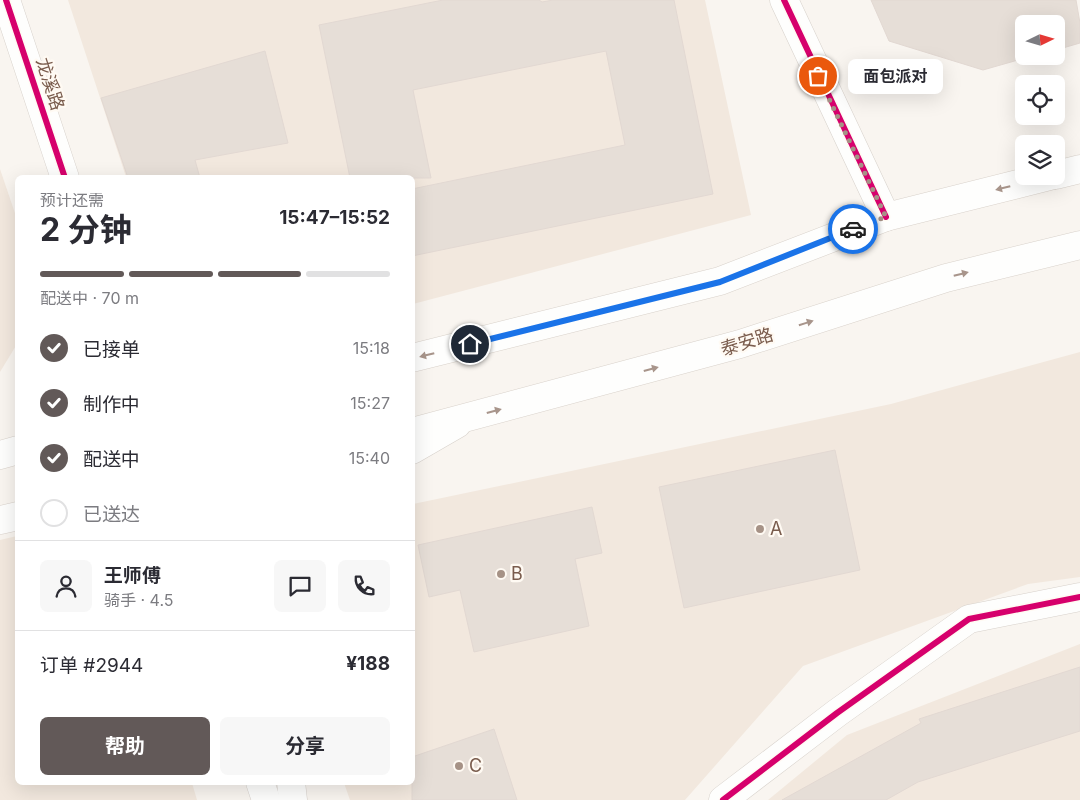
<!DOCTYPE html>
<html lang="zh">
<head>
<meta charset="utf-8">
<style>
	body { margin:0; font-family:Inter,"Noto Sans SC",sans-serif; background:#f7f7f7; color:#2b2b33; height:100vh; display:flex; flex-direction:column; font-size:19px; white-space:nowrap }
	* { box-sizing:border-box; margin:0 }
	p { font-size:16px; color:#7c7c81 }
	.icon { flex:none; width:28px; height:28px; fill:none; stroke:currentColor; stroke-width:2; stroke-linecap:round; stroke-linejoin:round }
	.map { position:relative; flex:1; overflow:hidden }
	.drawer { position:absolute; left:15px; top:175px; width:400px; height:610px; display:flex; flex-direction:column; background:#fff; border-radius:8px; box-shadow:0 5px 20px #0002 }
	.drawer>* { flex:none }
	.needle { width:32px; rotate:85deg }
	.controls { position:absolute; left:1015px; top:15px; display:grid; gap:10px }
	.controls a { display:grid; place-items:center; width:50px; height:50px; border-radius:8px; background:#fff; box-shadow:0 5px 20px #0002; font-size:25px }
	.pin { position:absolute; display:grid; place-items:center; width:42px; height:42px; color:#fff; margin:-21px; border:2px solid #fff; border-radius:50%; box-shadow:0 1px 5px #0007 }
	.courier { position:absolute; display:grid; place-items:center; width:50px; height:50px; margin:-25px; border:4px solid #1a73e8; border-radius:50%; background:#fff; color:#222; box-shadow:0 1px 6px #0007 }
	.bubble { position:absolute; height:35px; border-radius:8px; background:#fff; box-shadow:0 5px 20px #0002; font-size:16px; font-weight:700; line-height:35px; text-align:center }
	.summary em { font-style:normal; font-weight:700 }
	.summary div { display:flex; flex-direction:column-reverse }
	.summary { display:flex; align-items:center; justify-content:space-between; height:85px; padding:0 25px }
	h1 { font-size:32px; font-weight:700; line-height:38px }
	.bar { display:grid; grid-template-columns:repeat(4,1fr); gap:8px 5px; align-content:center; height:60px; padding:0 25px }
	.bar i { height:6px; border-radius:4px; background:#e1e1e2 }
	.bar .current { background:#625958 }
	.bar p { grid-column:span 4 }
	.line { display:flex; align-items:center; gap:12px; padding:0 25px; border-top:1px solid #e1e1e2 }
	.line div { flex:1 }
	.round { display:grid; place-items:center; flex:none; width:52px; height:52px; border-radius:8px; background:#f7f7f7 }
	ol { padding:0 25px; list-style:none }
	li { display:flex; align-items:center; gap:15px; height:55px }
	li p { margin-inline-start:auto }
	li .icon { padding:5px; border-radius:50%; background:#625958; color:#fff; stroke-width:4 }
	li:last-child { color:#7c7c81 }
	li i { width:28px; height:28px; border:2px solid #e1e1e2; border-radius:50% }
	.cta { display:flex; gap:10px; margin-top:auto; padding:10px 25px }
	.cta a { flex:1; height:58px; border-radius:8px; background:#625958; color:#fff; font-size:20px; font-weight:700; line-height:58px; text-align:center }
	.cta a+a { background:#f7f7f7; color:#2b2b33 }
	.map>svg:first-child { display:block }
	.residential { fill:#f2e8de }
	.building { fill:#e6ded7; stroke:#e2d8d2 }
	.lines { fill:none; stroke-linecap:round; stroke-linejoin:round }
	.minor-casing { stroke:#d7d1cb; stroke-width:29 }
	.tertiary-casing { stroke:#d7d1cb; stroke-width:29 }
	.secondary-casing { stroke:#d9d2cb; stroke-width:29 }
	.minor { stroke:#fefefd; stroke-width:28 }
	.tertiary { stroke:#fefefd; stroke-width:28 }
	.secondary { stroke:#fefefd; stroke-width:28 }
	.cycleway-casing { stroke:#fffaf3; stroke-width:9 }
	.cycleway { stroke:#d6006c; stroke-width:6 }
	.oneway { fill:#a8958b }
	.done { stroke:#a69286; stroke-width:5; stroke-dasharray:0 9 }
	.route { stroke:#1a73e8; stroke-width:6 }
	.poi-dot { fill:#a69286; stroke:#fffaf3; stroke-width:2 }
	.labels { text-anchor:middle; stroke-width:4.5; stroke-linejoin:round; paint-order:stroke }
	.street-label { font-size:18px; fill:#7a5c4d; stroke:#fffaf3 }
	.poi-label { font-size:18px; fill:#7a5c4d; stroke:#fffaf3; text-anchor:start }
</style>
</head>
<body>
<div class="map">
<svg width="1080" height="800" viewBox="0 0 1080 800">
	<rect width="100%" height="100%" fill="#f9f5f0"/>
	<!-- residential -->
	<g class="residential">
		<path d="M 68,0 L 705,0 L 751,215 L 413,304 L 412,178 L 126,177 Z"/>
		<path d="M 0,169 L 18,222 L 17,344 L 0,372 Z"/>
		<path d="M 1080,352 L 1080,577 L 1028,584 L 803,666 L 685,800 L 350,800 L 344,783 L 412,782 L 413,504 L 891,404 Z"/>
		<path d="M 17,536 L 18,782 L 192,783 L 197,800 L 0,800 L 0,540 Z"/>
		<path d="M 1080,644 L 1080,800 L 768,800 L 847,735 Z"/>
	</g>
	<!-- building -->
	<g class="building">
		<path d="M 443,0 L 539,0 L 542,2 L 553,0 L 674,0 L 713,194 L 412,256 L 412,189 L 625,145 L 606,51 L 413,90 L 431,178 L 350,178 L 319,25 Z"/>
		<path d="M 871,0 L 1076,0 L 1080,23 L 1080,43 L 1056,50 L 1056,24 L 1024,24 L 1024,56 L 1032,56 L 983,70 L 889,41 Z"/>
		<path d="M 265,51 L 288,143 L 195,160 L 200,178 L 128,178 L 101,98 Z"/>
		<path d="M 835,450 L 860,570 L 684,608 L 659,487 Z"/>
		<path d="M 592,507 L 602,553 L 575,559 L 589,626 L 474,652 L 460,590 L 429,597 L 418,545 Z"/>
		<path d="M 1080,667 L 1080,731 L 918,782 L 886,800 L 782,800 L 921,723 L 919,719 Z"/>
		<path d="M 494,729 L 517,800 L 412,800 L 412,757 Z"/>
	</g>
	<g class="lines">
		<!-- minor casing -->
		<g class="minor-casing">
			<g id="minor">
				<path d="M 784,0 L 886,217"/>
				<path d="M 723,800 L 837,713 L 969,619 L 1080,597"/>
			</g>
		</g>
		<!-- tertiary casing -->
		<g class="tertiary-casing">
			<g id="tertiary">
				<path d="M 6,0 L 65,178"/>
				<path d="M 412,450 L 457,424"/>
				<path d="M 260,782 L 266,800"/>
				<path d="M 291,782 L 293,800"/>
			</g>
		</g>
		<!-- secondary casing -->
		<g class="secondary-casing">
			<g id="secondary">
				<path d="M 1056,175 L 1080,169"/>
				<path d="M 412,358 L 720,281 L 886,217 L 1050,176"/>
				<path d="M 412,432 L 740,344 L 946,278 L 1080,245"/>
				<path d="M 0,455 L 18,450"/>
				<path d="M 0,520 L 18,516"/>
			</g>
		</g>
		<!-- minor -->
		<use href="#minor" class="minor"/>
		<!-- tertiary -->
		<use href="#tertiary" class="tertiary"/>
		<!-- secondary -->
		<use href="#secondary" class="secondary"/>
		<!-- cycleway casing -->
		<g class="cycleway-casing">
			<g id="cycleway">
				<path d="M 6,0 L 65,178"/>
				<path d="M 784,0 L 886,217"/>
				<path d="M 723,800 L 837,713 L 969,619 L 1080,597"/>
			</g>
		</g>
		<!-- cycleway -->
		<use href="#cycleway" class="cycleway"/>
	</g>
	<!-- one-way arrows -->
	<defs><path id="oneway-solid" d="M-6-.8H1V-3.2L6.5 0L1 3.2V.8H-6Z" transform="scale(1.25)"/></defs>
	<g class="oneway">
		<use href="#oneway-solid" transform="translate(1003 188) rotate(166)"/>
		<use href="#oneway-solid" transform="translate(961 274) rotate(-14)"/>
		<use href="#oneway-solid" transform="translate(806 323) rotate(-18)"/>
		<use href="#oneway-solid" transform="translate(427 355) rotate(166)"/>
		<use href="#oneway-solid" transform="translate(651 369) rotate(-15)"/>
		<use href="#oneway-solid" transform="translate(494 411) rotate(-15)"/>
	</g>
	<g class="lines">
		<!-- done -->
		<path class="done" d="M 818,76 L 886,217 L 853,229"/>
		<!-- route -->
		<path class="route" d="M 470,344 L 720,282 L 853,229"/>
	</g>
	<!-- markers -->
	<g class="poi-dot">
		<circle cx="760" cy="529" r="5"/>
		<circle cx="501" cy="574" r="5"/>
		<circle cx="459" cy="766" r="5"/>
	</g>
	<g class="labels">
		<!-- street labels -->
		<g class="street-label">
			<text transform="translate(50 84) rotate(72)" y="6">龙溪路</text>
			<text transform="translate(747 342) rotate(-17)" y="6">泰安路</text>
		</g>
		<!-- poi labels -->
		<g class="poi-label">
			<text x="770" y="535">A</text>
			<text x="511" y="580">B</text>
			<text x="469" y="772">C</text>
		</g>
	</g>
</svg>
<div class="controls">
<a><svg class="needle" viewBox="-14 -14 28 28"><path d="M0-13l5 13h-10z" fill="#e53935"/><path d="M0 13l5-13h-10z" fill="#7c7c81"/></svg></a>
<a><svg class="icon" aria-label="locate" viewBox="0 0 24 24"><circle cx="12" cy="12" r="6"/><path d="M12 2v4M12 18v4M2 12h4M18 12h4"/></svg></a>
<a><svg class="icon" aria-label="layers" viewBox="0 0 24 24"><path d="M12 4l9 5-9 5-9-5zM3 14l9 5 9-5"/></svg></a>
</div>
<div class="pin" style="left:818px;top:76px;background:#ea580c"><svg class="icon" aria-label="bag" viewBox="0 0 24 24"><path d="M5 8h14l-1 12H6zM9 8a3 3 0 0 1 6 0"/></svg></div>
<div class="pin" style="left:470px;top:344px;background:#1f2937"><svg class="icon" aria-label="home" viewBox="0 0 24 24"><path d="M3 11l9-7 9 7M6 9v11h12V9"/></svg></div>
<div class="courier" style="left:853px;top:229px"><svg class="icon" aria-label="car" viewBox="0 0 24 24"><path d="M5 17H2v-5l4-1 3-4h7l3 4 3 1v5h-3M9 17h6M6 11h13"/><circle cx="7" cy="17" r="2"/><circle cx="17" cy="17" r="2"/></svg></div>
<div class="bubble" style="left:848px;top:59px;width:95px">面包派对</div>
<section class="drawer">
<div class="summary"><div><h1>2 分钟</h1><p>预计还需</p></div><em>15:47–15:52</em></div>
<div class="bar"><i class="current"></i><i class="current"></i><i class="current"></i><i></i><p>配送中 · 70 m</p></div>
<ol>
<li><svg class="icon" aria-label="check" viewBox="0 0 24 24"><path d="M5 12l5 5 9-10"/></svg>已接单<p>15:18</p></li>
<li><svg class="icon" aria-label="check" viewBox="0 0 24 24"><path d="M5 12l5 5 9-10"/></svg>制作中<p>15:27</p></li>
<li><svg class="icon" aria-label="check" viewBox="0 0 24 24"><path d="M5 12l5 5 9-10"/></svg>配送中<p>15:40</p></li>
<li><i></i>已送达</li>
</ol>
<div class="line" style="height:90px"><a class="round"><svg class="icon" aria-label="person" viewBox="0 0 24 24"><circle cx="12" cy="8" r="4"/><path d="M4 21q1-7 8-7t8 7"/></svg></a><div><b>王师傅</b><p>骑手 · 4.5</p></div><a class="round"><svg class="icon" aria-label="chat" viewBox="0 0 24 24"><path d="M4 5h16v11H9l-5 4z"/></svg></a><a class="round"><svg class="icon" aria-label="phone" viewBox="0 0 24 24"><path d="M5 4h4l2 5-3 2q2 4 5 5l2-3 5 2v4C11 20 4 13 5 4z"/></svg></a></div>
<div class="line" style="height:65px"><div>订单 #2944</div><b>¥188</b></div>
<div class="cta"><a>帮助</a><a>分享</a></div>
</section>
</div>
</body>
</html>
